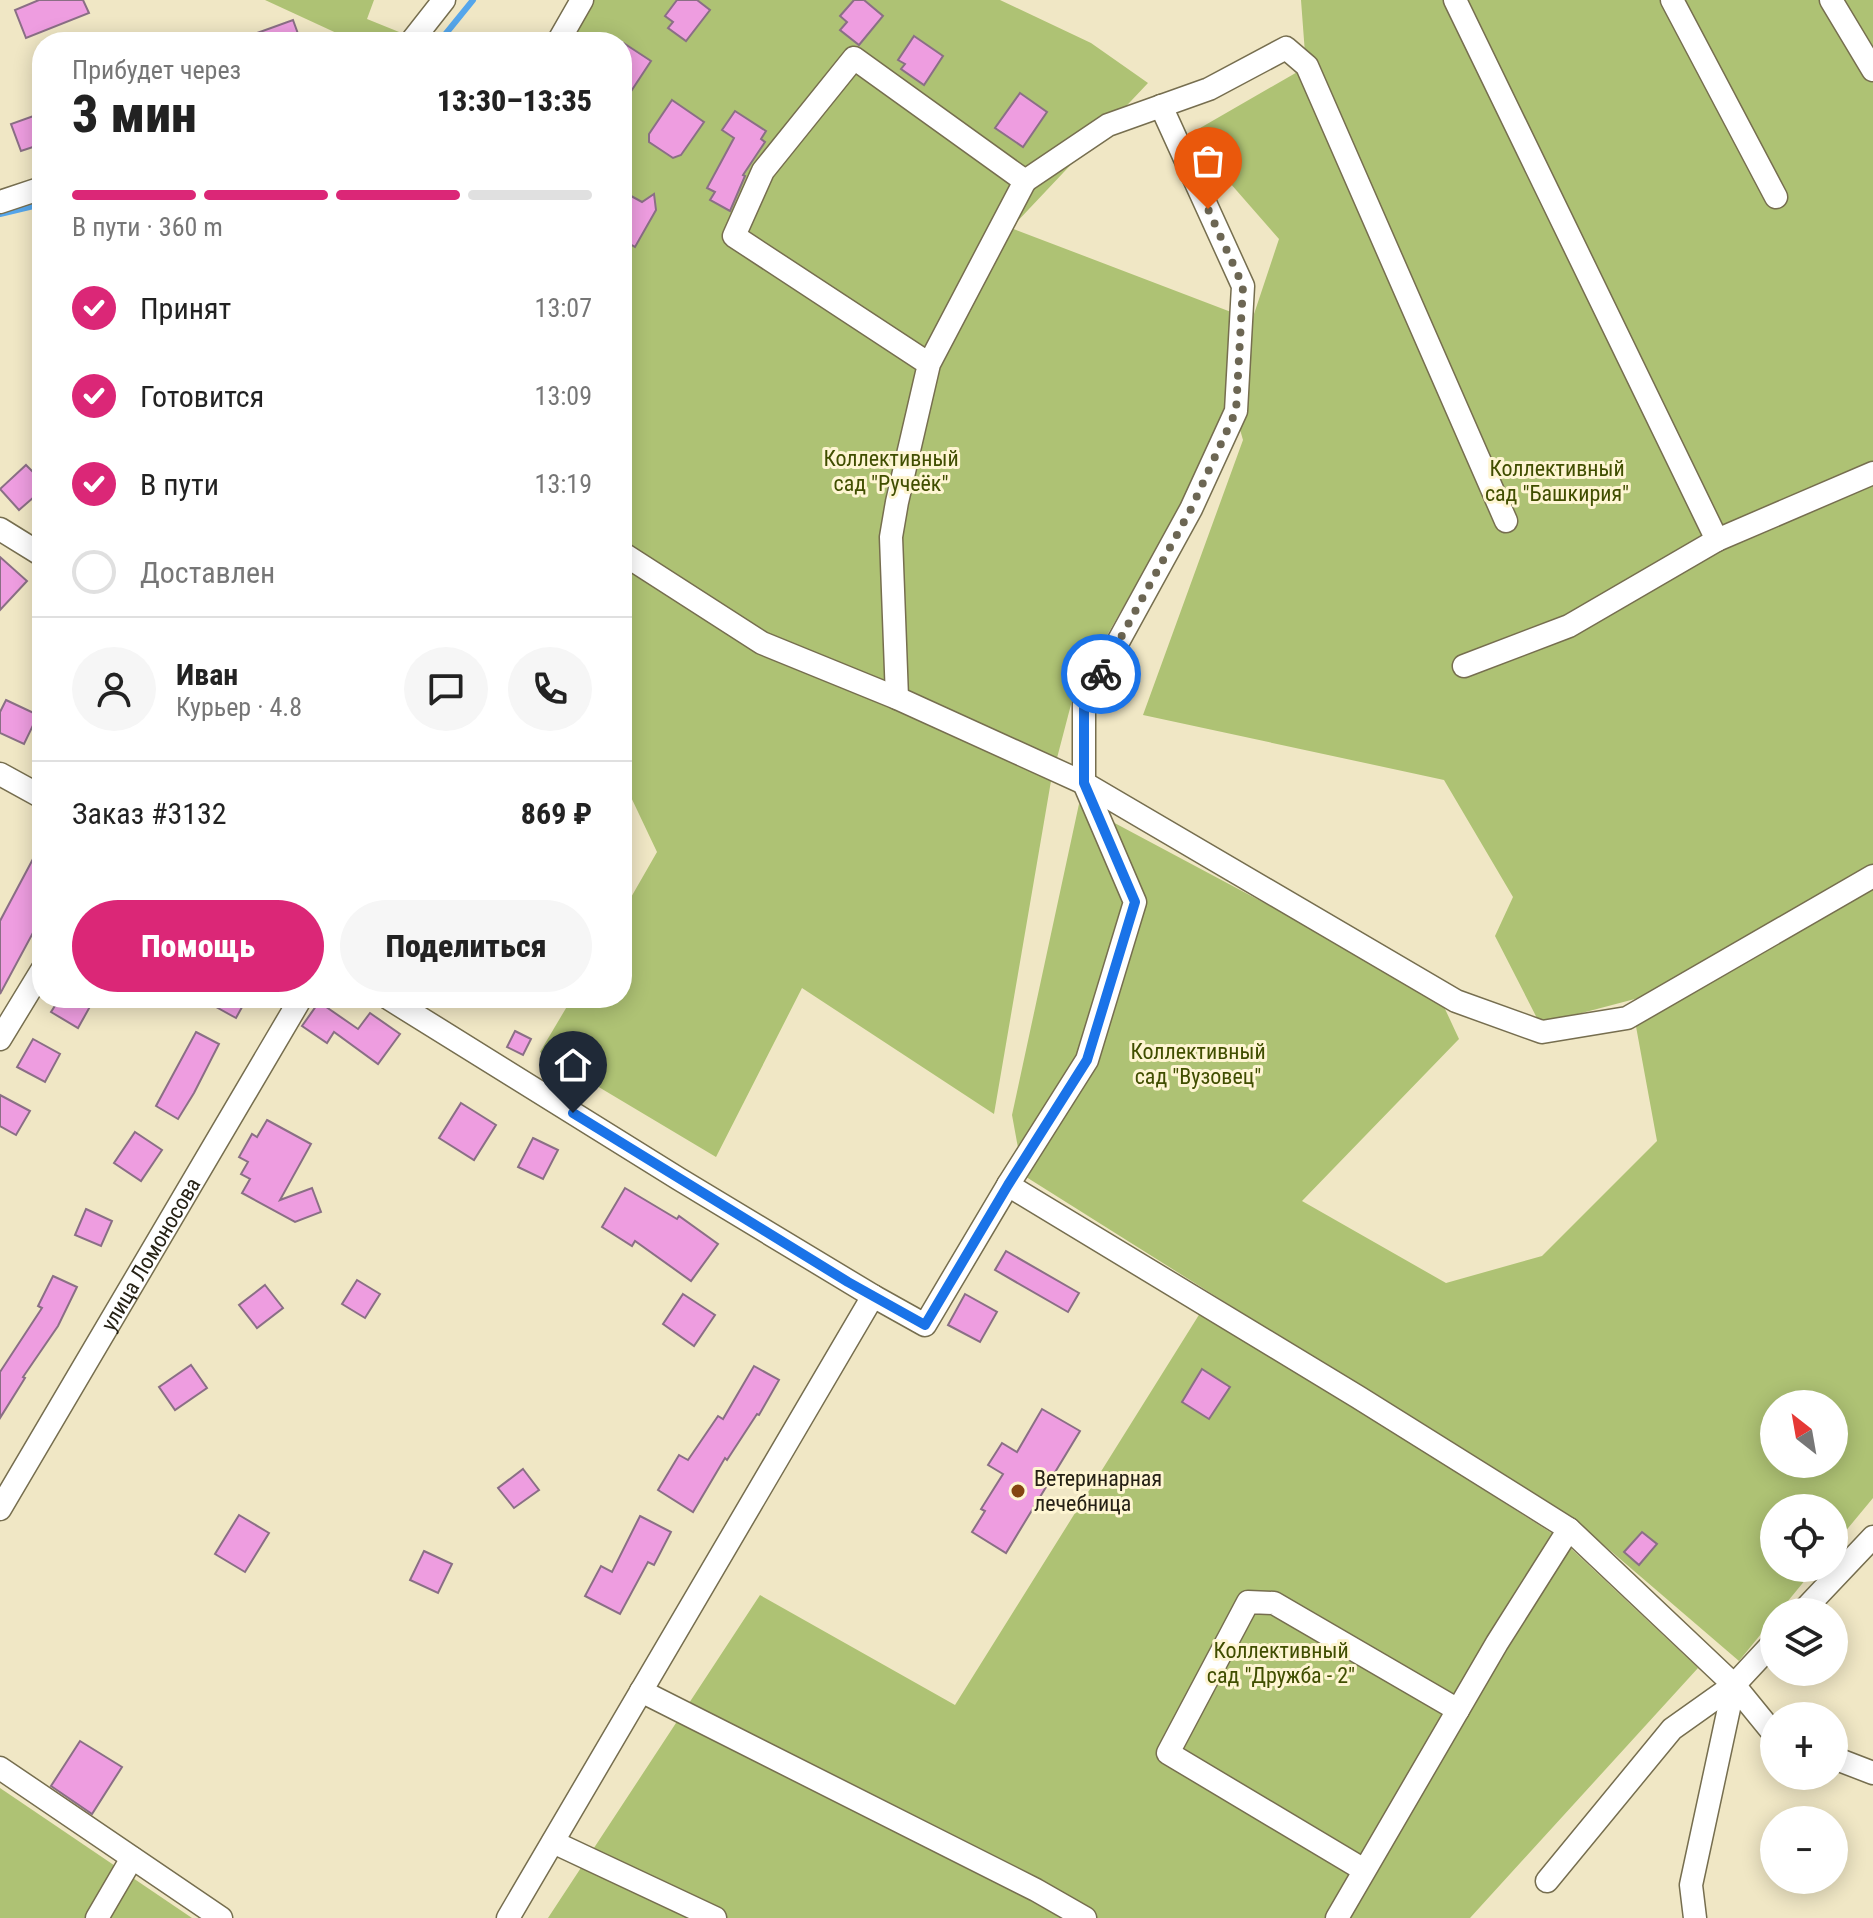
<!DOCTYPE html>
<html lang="ru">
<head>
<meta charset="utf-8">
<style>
	body { margin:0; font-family:"Roboto Condensed",sans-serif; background:#f6f6f6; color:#222; height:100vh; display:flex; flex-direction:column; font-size:30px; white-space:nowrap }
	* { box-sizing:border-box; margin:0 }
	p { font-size:26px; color:#767676 }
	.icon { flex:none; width:44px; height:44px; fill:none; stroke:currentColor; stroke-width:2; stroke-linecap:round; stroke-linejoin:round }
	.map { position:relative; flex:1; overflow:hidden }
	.sheet { position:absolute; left:32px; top:32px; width:600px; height:976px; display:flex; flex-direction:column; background:#fff; border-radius:32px; box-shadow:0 4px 20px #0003 }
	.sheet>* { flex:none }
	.needle { width:52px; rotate:329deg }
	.fabs { position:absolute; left:1760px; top:1390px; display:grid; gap:16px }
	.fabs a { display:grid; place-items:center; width:88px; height:88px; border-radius:50%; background:#fff; box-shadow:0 4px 20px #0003; font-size:40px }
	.pin { position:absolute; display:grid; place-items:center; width:68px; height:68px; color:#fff; margin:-82px -34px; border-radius:50% 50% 50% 0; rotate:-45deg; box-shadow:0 0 8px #0007 }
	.pin .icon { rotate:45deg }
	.courier { position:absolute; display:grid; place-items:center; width:80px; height:80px; margin:-40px; border:6px solid #1a73e8; border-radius:50%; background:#fff; color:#222; box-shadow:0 2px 10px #0007 }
	.summary em { font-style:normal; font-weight:800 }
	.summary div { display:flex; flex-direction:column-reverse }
	.summary { display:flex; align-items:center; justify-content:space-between; height:136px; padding:0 40px }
	h1 { font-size:52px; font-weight:800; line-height:60px }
	.bar { display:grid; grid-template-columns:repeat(4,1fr); gap:12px 8px; align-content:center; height:96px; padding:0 40px }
	.bar i { height:10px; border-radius:6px; background:#e0e0e0 }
	.bar .selected { background:#db2777 }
	.bar p { grid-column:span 4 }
	.line { display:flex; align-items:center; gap:20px; padding:0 40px; border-top:2px solid #e0e0e0 }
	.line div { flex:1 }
	.round { display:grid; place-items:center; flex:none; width:84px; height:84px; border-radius:42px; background:#f6f6f6 }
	ol { padding:0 40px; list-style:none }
	li { display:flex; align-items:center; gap:24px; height:88px }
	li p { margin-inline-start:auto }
	li .icon { padding:8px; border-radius:50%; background:#db2777; color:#fff; stroke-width:4 }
	li:last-child { color:#767676 }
	li i { width:44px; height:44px; border:4px solid #e0e0e0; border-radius:50% }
	.cta { display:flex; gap:16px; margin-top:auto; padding:16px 40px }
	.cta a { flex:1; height:92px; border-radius:48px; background:#db2777; color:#fff; font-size:32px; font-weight:800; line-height:92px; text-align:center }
	.cta a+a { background:#f6f6f6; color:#222 }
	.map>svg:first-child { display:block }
	.green { fill:#aec274; fill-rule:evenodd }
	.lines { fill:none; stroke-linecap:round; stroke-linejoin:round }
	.stream { stroke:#55a6eb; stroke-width:6 }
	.building { fill:#ee9de0; stroke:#8a6f85; stroke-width:2 }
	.minor-casing { stroke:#766e4f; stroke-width:25 }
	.minor { stroke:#fff; stroke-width:22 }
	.done { stroke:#6c6653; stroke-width:8; stroke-dasharray:0 14.4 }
	.route { stroke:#1a73e8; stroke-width:10 }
	.poi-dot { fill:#854410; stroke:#fef5d2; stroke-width:3 }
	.labels { text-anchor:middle; stroke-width:6; stroke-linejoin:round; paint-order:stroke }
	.park-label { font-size:22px; fill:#404e00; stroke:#fef5d2 }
	.street-label { font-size:22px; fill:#252115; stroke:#fef5d2 }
	.poi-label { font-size:22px; fill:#252115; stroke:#fef5d2; text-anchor:start }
</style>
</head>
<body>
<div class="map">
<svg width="1873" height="1918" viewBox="0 0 1873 1918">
	<rect width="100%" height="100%" fill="#f0e7c5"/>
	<!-- green -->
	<g class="green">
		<path d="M 265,0 L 374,0 L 367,19 L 409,36 L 404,42 L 356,42 Z"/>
		<path d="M 594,0 L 1000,0 L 1091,43 L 1148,83 L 1011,228 L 1252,320 L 1279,239 L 1188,135 L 1306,67 L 1301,0 L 1873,0 L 1873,871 L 1669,990 L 1540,1024 L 1495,936 L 1513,897 L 1444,780 L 1143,715 L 1243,440 L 1235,412 L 1074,693 L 1051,781 L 994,1114 L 802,988 L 716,1157 L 540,1052 L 572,998 L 622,998 L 622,913 L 657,852 L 629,793 L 622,791 L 622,42 L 564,42 L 581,12 Z"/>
		<path d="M 1079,804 L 1439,996 L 1459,1039 L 1302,1201 L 1446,1283 L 1542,1256 L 1657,1141 L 1635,1021 L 1873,882 L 1873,1498 L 1834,1545 L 1834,1508 L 1774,1508 L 1774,1568 L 1815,1568 L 1779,1612 L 1774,1612 L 1774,1618 L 1739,1661 L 1584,1528 L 1023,1175 L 1012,1115 ZM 1774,1404 L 1834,1404 L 1834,1464 L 1774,1464 Z"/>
		<path d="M 1202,1310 L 1561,1539 L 1698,1668 L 1470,1918 L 548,1918 L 760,1595 L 955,1705 Z"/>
		<path d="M 0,1788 L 192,1918 L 0,1918 Z"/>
	</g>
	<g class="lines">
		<!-- stream -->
		<g class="stream">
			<path d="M 439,42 L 473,0"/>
			<path d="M 0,214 L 42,204"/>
		</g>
	</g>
	<!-- building -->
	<g class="building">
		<path d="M 39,0 L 83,0 L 89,13 L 26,38 L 15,10 Z"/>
		<path d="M 677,0 L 697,0 L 710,10 L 686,41 L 668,28 L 673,22 L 665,16 Z"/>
		<path d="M 854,0 L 864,0 L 883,16 L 859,45 L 840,30 L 847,22 L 840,16 Z"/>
		<path d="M 293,20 L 301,42 L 239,42 L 238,40 Z"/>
		<path d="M 914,36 L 943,56 L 924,85 L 901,69 L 905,64 L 898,60 Z"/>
		<path d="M 622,42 L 651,61 L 622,105 Z"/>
		<path d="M 1020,93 L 1047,112 L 1023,147 L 995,128 Z"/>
		<path d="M 672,100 L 704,122 L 681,155 L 673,158 L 649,142 L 649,134 Z"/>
		<path d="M 735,111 L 766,131 L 761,139 L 765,142 L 743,175 L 745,176 L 730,211 L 710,200 L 715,192 L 707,188 L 734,138 L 722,130 Z"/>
		<path d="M 42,113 L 42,144 L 21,151 L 11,124 Z"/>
		<path d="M 622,191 L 642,202 L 654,194 L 656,210 L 635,247 L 622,240 Z"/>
		<path d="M 26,465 L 42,481 L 42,490 L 19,510 L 0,489 Z"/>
		<path d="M 0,557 L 27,581 L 0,610 Z"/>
		<path d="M 6,700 L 38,715 L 24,744 L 0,733 L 0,712 Z"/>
		<path d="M 42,842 L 42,916 L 0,994 L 0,921 Z"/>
		<path d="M 60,998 L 83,998 L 92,1003 L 78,1028 L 51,1012 Z"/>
		<path d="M 200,998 L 247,998 L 236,1018 Z"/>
		<path d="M 319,1002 L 358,1029 L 370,1013 L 400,1034 L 378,1064 L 334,1032 L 327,1043 L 302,1026 Z"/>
		<path d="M 515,1031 L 531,1039 L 523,1055 L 507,1047 Z"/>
		<path d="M 196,1032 L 219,1044 L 194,1093 L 178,1119 L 156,1106 Z"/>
		<path d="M 33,1039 L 60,1054 L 45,1082 L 17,1067 Z"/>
		<path d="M 0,1095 L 30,1111 L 16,1135 L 0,1126 Z"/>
		<path d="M 461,1103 L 496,1125 L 474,1160 L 439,1138 Z"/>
		<path d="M 267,1120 L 311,1144 L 280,1200 L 312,1188 L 321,1212 L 295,1222 L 242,1193 L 250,1179 L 241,1174 L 248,1162 L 239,1157 L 252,1134 L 257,1137 Z"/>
		<path d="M 135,1132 L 162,1150 L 141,1181 L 114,1163 Z"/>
		<path d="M 533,1138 L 558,1150 L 543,1179 L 518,1167 Z"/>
		<path d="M 625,1188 L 677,1219 L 679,1216 L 718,1244 L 691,1281 L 635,1241 L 632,1246 L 602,1227 Z"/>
		<path d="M 86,1209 L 112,1221 L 101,1246 L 75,1235 Z"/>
		<path d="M 1006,1251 L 1079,1293 L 1068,1312 L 995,1270 Z"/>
		<path d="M 53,1276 L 77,1287 L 58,1326 L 23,1377 L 25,1378 L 0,1418 L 0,1372 L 42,1308 L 38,1306 Z"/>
		<path d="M 357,1280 L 380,1294 L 365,1318 L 342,1304 Z"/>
		<path d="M 265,1285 L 283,1308 L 257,1328 L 239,1305 Z"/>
		<path d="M 683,1294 L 715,1315 L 694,1346 L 663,1324 Z"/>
		<path d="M 965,1294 L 997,1312 L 980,1342 L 948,1325 Z"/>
		<path d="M 191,1365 L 207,1388 L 175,1410 L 159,1387 Z"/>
		<path d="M 754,1366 L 779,1380 L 759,1415 L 757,1414 L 727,1460 L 725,1458 L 693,1512 L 658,1490 L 679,1455 L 688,1460 L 718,1416 L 723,1419 Z"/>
		<path d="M 1202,1369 L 1230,1387 L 1209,1419 L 1182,1402 Z"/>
		<path d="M 1042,1409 L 1080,1431 L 1006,1553 L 972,1532 L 985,1511 L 981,1509 L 1003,1474 L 988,1465 L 1002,1443 L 1017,1452 Z"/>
		<path d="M 523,1469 L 539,1490 L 514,1508 L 498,1488 Z"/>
		<path d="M 239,1515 L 269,1533 L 245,1572 L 215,1554 Z"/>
		<path d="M 640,1516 L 671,1532 L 654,1565 L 648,1562 L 620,1614 L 585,1596 L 601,1566 L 612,1572 Z"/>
		<path d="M 1642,1532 L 1657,1544 L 1639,1565 L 1624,1552 Z"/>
		<path d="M 424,1551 L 452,1564 L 438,1593 L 410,1580 Z"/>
		<path d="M 80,1741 L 122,1767 L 92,1814 L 51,1786 Z"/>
	</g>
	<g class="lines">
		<!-- minor casing -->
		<g class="minor-casing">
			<g id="minor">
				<path d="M 1455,0 L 1717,540"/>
				<path d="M 1672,0 L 1776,197"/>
				<path d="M 1831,0 L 1873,70"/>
				<path d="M 411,42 L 444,0"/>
				<path d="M 558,42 L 582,0"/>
				<path d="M 1025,181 L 1108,125 L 1209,89 L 1286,48 L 1307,66 L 1506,521"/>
				<path d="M 0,202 L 42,188"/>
				<path d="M 0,529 L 42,555"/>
				<path d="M 622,553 L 762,643 L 897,698 L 1084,783 L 1456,1001 L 1542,1032 L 1627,1018 L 1873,876"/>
				<path d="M 1464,666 L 1569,626 L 1717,540 L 1873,473"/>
				<path d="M 897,698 L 891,537 L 897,502 L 929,364 L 1025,181 L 854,58 L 763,171 L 734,236 L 929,364"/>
				<path d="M 0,774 L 42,797"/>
				<path d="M 388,998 L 679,1179 L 873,1296 L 925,1325 L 1008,1185 L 1087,1060 L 1135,902 L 1084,783 L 1084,704 L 1191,509 L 1236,411 L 1243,286 L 1161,106"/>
				<path d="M 0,1039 L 42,970"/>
				<path d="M 1008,1185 L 1358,1397 L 1569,1529 L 1734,1685 L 1774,1734"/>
				<path id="s1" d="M 0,1509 L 301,998"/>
				<path d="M 1802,1612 L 1873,1537"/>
				<path d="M 641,1691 L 1036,1890 L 1085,1918"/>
				<path d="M 1834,1758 L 1873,1773"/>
				<path d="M 0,1768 L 221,1918"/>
				<path d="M 553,1842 L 715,1918"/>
				<path d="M 1364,1870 L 1168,1753 L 1248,1602 L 1274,1603 L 1458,1710"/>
				<path d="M 1547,1881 L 1672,1729 L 1734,1685 L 1774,1642"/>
				<path d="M 97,1918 L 132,1858"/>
				<path d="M 508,1918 L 873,1296"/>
				<path d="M 1337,1918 L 1497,1643 L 1569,1529"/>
				<path d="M 1695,1918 L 1691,1885 L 1734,1685"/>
			</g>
		</g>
		<!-- minor -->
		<use href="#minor" class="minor"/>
	</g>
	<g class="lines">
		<!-- done -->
		<path class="done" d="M 1101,674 L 1191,509 L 1236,411 L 1243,286 L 1208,209"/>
		<!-- route -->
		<path class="route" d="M 573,1113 L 848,1282 L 925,1325 L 1008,1185 L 1087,1060 L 1135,902 L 1084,783 L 1084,704 L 1101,674"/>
	</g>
	<!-- markers -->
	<circle class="poi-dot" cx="1018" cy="1491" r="8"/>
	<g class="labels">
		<!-- park labels -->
		<g class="park-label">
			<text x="891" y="466">Коллективный<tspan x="891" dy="25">сад "Ручеёк"</tspan></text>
			<text x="1557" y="476">Коллективный<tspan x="1557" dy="25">сад "Башкирия"</tspan></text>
			<text x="1198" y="1059">Коллективный<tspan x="1198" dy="25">сад "Вузовец"</tspan></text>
			<text x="1281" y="1658">Коллективный<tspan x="1281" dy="25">сад "Дружба - 2"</tspan></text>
		</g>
		<!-- street labels -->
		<g class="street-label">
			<text dy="8" stroke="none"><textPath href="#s1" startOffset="296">улица Ломоносова</textPath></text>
		</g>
		<!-- poi labels -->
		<g class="poi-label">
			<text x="1034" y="1486">Ветеринарная<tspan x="1034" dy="25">лечебница</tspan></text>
		</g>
	</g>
</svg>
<div class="fabs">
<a><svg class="needle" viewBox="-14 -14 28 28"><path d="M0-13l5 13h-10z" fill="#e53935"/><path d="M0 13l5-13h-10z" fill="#767676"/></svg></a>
<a><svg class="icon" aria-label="locate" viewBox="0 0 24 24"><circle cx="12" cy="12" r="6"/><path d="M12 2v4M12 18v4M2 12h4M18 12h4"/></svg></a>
<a><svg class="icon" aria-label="layers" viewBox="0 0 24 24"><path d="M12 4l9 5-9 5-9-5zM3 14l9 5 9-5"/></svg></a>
<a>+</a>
<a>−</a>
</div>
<div class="pin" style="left:1208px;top:209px;background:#ea580c"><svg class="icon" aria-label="bag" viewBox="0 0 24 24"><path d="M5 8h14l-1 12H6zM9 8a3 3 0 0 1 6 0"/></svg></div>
<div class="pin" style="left:573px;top:1113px;background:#1f2937"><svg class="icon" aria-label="home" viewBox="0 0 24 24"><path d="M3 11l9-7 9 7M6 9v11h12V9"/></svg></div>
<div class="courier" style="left:1101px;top:674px"><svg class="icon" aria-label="bike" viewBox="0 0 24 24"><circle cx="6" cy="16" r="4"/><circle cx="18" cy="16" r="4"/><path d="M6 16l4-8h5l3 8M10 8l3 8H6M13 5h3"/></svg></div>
<section class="sheet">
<div class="summary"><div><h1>3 мин</h1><p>Прибудет через</p></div><em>13:30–13:35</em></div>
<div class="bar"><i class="selected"></i><i class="selected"></i><i class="selected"></i><i></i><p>В пути · 360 m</p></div>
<ol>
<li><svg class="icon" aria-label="check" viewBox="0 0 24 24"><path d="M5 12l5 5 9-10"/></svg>Принят<p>13:07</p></li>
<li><svg class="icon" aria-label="check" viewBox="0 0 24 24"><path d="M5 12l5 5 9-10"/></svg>Готовится<p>13:09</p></li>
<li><svg class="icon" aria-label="check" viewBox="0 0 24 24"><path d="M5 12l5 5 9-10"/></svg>В пути<p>13:19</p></li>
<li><i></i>Доставлен</li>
</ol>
<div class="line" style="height:144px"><a class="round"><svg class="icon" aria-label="person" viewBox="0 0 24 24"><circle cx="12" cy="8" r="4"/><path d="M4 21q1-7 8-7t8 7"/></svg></a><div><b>Иван</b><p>Курьер · 4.8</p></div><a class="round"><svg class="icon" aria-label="chat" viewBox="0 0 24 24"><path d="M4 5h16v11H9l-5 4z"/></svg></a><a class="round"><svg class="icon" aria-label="phone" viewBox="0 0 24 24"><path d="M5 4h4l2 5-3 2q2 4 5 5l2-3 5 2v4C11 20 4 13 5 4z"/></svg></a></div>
<div class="line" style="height:104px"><div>Заказ #3132</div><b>869 ₽</b></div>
<div class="cta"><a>Помощь</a><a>Поделиться</a></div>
</section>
</div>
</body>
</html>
